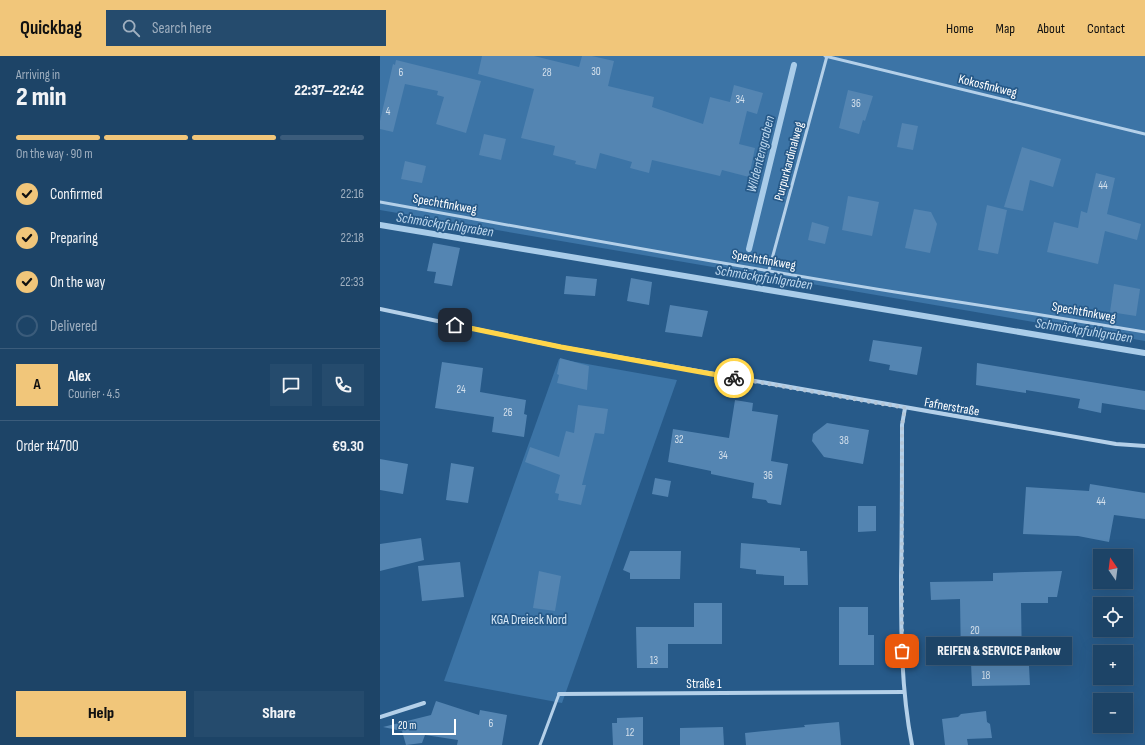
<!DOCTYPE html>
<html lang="en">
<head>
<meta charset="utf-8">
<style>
	body { margin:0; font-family:"Sofia Sans Condensed",sans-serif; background:#254b6d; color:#f1f3f6; height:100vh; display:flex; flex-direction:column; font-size:15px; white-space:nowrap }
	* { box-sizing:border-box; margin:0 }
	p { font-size:13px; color:#a0b0c0 }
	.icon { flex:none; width:22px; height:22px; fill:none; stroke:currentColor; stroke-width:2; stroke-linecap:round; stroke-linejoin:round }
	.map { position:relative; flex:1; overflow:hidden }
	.sheet { display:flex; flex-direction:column; background:#1d4467; width:380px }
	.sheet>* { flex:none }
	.needle { width:26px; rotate:346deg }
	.tools { position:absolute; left:713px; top:493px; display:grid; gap:8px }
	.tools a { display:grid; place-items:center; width:40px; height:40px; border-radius:0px; background:#1d4467; box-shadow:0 4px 16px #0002,0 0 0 1px #3b5c7b; font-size:20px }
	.scale { position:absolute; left:12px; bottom:10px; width:64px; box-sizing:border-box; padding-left:4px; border:2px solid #fff; border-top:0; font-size:11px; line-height:14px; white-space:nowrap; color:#fff; -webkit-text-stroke:3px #275a89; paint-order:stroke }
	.pin { position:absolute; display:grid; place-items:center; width:34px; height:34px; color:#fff; margin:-17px; border-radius:8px; box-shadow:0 2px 6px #0006 }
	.courier { position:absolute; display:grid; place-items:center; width:40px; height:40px; margin:-20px; border:3px solid #ffd54a; border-radius:50%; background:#fff; color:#222; box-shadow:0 1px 5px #0007 }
	.bubble { position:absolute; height:28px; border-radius:0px; background:#1d4467; box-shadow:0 4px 16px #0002,0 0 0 1px #3b5c7b; font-size:13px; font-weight:800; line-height:28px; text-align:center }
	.head em { font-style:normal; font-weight:800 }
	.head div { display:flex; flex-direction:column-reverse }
	.head { display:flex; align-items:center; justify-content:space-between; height:68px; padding:0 16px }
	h1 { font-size:26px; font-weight:800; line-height:30px }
	.bar { display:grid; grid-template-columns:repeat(4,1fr); gap:6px 4px; align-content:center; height:48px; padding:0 16px }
	.bar i { height:5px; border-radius:3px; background:#3b5c7b }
	.bar .active { background:#f1c67a }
	.bar p { grid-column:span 4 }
	.line { display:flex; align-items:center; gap:10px; padding:0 16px; border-top:1px solid #3b5c7b }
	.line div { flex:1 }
	.round { display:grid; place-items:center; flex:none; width:42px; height:42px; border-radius:0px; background:#254b6d }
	ol { padding:0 16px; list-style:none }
	li { display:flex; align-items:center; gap:12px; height:44px }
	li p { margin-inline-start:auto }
	li .icon { padding:4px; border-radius:50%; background:#f1c67a; color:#111; stroke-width:4 }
	li:last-child { color:#a0b0c0 }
	li i { width:22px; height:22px; border:2px solid #3b5c7b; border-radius:50% }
	.primary-button { display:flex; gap:8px; margin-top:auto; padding:8px 16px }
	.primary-button a { flex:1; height:46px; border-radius:0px; background:#f1c67a; color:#111; font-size:16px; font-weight:800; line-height:46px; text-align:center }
	.primary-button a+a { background:#254b6d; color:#f1f3f6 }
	header { display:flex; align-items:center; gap:24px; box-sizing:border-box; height:56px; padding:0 20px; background:#f1c67a; color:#111 }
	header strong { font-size:19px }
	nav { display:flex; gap:22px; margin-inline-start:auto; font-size:14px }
	.search { width:280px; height:36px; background:#254b6d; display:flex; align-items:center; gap:10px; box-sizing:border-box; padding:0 14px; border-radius:0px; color:#a0b0c0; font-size:15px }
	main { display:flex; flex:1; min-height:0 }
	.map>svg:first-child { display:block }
	.green { fill:#3c74a6 }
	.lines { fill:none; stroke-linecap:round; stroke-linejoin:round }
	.stream { stroke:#a9cce9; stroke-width:6 }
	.building { fill:#5485b2 }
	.service { stroke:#b4d0e9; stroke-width:3 }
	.minor { stroke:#b4d0e9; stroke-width:4 }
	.done { stroke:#b3c5d6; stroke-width:4; stroke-dasharray:0 7.2 }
	.route { stroke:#ffd54a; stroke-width:5 }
	.labels { text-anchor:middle; stroke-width:3.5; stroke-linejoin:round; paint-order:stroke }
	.number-label { font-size:11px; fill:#d4e0ec }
	.street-label { font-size:13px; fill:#fff; stroke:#275a89 }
	.park-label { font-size:13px; fill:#d8e9f7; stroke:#275a89 }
	.water-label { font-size:14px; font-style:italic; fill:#c0daf0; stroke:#275a89 }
</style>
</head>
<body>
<header>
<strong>Quickbag</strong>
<div class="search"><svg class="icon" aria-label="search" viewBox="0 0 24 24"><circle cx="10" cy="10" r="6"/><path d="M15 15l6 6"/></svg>Search here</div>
<nav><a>Home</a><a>Map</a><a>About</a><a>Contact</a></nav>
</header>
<main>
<section class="sheet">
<div class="head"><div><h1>2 min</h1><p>Arriving in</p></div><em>22:37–22:42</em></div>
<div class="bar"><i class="active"></i><i class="active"></i><i class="active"></i><i></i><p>On the way · 90 m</p></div>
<ol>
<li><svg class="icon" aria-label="check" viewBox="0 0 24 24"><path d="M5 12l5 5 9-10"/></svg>Confirmed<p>22:16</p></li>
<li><svg class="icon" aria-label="check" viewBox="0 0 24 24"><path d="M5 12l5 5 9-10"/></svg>Preparing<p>22:18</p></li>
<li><svg class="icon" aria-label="check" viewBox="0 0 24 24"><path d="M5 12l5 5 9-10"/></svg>On the way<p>22:33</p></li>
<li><i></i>Delivered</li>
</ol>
<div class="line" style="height:72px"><b class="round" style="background:#f1c67a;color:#111">A</b><div><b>Alex</b><p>Courier · 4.5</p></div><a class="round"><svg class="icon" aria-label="chat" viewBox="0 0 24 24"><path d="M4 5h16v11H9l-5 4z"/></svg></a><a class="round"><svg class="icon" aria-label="phone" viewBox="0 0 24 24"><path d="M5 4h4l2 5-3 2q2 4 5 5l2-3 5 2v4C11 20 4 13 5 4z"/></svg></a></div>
<div class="line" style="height:52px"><div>Order #4700</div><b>€9.30</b></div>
<div class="primary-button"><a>Help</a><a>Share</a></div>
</section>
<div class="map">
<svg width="765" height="689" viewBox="0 0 765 689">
	<rect width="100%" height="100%" fill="#275a89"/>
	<!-- green -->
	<g class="green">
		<path d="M 0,0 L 765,0 L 765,285 L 0,154 Z"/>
		<path d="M 179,303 L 297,324 L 182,647 L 64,625 Z"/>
	</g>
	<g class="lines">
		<!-- stream -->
		<g class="stream">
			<path d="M 0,169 L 765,297"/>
			<path d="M 369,193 L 414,9"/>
		</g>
	</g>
	<!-- building -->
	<g class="building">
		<path d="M 102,0 L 154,0 L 199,11 L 202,0 L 212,0 L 234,5 L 228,30 L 274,41 L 272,51 L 323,68 L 330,41 L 350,46 L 354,29 L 383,37 L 377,58 L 367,55 L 359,88 L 375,92 L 369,121 L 342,114 L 340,120 L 272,104 L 269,117 L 250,112 L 252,106 L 220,97 L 216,113 L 195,108 L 196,105 L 173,99 L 175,90 L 141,82 L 154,33 L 98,18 Z"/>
		<path d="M 16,4 L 101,25 L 86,77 L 56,68 L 64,41 L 57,39 L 58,35 L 25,28 L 13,76 L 0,73 L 0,65 L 13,8 L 15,9 Z"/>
		<path d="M 468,34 L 493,40 L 485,65 L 483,64 L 479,78 L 459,72 Z"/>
		<path d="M 522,67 L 538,70 L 533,94 L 517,91 Z"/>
		<path d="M 104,78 L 126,83 L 121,104 L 99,99 Z"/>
		<path d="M 642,91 L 681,103 L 673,131 L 650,124 L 643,155 L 624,151 Z"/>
		<path d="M 25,105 L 46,110 L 42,127 L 21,123 Z"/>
		<path d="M 716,117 L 735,122 L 727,158 L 761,168 L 757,184 L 725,175 L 718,208 L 667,196 L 674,166 L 698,172 L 701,155 L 707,157 Z"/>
		<path d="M 468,140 L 499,146 L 492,180 L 462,174 Z"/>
		<path d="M 607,149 L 627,154 L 618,198 L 598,194 Z"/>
		<path d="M 534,153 L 551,156 L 557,168 L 550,197 L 525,192 Z"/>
		<path d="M 432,166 L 449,171 L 445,188 L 428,184 Z"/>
		<path d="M 53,187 L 80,192 L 72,230 L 54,227 L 56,216 L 47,215 Z"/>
		<path d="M 186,220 L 217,223 L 215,240 L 184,238 Z"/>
		<path d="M 251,222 L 272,226 L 269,249 L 247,245 Z"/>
		<path d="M 734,228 L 760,233 L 756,260 L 730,256 Z"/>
		<path d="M 290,249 L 328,255 L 322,281 L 285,276 Z"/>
		<path d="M 493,284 L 542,291 L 537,319 L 509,314 L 510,309 L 489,305 Z"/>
		<path d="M 180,302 L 209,310 L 207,334 L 177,327 L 179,319 L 177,318 Z"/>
		<path d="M 62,306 L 103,312 L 100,336 L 146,344 L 144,358 L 147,359 L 144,381 L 112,376 L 114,361 L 55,352 Z"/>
		<path d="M 597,307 L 765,335 L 765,354 L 722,347 L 721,357 L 698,352 L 700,343 L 646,334 L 646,337 L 596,329 Z"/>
		<path d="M 355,344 L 373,347 L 372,355 L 398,359 L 391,405 L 408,408 L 401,449 L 388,447 L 386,444 L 372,442 L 374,427 L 331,418 L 331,415 L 288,406 L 293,373 L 349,382 Z"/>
		<path d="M 198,349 L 228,353 L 224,378 L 215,377 L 202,429 L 206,429 L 201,449 L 178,444 L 179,438 L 175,437 L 180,419 L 145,406 L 150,391 L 179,401 L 186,375 L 194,377 Z"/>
		<path d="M 447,367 L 489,374 L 483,408 L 444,401 L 432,385 L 433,378 Z"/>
		<path d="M 0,403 L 28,408 L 23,438 L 0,434 Z"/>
		<path d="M 71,407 L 94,411 L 88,447 L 66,444 Z"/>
		<path d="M 275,422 L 291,425 L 288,441 L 272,438 Z"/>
		<path d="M 710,428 L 765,437 L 765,463 L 734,459 L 729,486 L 698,480 L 643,478 L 646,431 L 709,435 Z"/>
		<path d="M 478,450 L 496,450 L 496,475 L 478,476 Z"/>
		<path d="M 41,482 L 44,504 L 0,515 L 0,488 Z"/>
		<path d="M 361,487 L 420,492 L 420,495 L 427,495 L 428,529 L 404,529 L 404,520 L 376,518 L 376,514 L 360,512 Z"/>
		<path d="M 250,495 L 301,495 L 300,523 L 250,523 L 250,517 L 243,514 Z"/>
		<path d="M 80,506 L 84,541 L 42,545 L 38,510 Z"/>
		<path d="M 159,515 L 181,520 L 175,555 L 153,552 Z"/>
		<path d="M 682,515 L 677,541 L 668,541 L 668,547 L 641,547 L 642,610 L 649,610 L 650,629 L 592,630 L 591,607 L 581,607 L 580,543 L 551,544 L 550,526 L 613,525 L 613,517 Z"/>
		<path d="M 314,547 L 342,547 L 342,588 L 288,588 L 288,612 L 257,612 L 256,571 L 314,571 Z"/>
		<path d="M 459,551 L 488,551 L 488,579 L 494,579 L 494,609 L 459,609 Z"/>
		<path d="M 56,645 L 99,659 L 100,654 L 127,659 L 122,689 L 77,689 L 78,684 L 45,679 L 42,687 L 26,689 L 22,675 L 3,671 L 51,659 Z"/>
		<path d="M 606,655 L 607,666 L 610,668 L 612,682 L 587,683 L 588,689 L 565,689 L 562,663 L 578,661 L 581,658 Z"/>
		<path d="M 263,661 L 263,689 L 233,689 L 232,667 L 237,667 L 237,662 Z"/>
		<path d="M 459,666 L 461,689 L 366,689 L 365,677 L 425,671 L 424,669 Z"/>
		<path d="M 343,671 L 344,689 L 300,689 L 300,672 Z"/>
	</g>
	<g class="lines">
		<!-- service -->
		<g class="service">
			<path d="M 445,0 L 765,78"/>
			<path d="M 0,146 C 171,177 343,208 515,236 C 598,249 682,262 765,276"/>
			<path d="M 389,214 L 447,0"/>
			<path d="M 160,689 L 179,638"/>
		</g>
		<!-- minor -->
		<g class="minor">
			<path d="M 0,253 L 181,291 L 736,388 L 765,390"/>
			<path d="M 525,352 L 522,369 C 522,419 522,470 521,520 C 521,577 521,633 532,689"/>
			<path d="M 179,638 L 524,636"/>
			<path d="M 0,661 L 44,647"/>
		</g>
	</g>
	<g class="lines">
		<!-- done -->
		<path class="done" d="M 354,322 L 525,352 L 522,369 L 522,595"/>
		<!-- route -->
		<path class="route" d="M 75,269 L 181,291 L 354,322"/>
	</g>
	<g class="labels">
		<!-- number labels -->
		<g class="number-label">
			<text x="216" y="19">30</text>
			<text x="21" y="20">6</text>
			<text x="167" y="20">28</text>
			<text x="360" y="47">34</text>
			<text x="476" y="51">36</text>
			<text x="8" y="59">4</text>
			<text x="723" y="133">44</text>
			<text x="81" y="337">24</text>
			<text x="128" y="360">26</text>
			<text x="299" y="387">32</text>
			<text x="464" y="388">38</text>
			<text x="343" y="403">34</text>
			<text x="388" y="423">36</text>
			<text x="721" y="449">44</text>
			<text x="595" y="578">20</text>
			<text x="274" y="608">13</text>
			<text x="606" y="623">18</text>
			<text x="111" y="671">6</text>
			<text x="250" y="680">12</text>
		</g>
		<!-- street labels -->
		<g class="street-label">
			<text transform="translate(608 29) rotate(14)" y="5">Kokosfinkweg</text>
			<text transform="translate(408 105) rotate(-75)" y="5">Purpurkardinalweg</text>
			<text transform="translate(65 147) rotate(10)" y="5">Spechtfinkweg</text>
			<text transform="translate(384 203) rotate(10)" y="5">Spechtfinkweg</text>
			<text transform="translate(704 255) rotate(10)" y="5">Spechtfinkweg</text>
			<text transform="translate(572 350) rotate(10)" y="5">Fafnerstraße</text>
			<text x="324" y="632">Straße 1</text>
		</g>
		<!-- park labels -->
		<g class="park-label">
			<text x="149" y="568">KGA Dreieck Nord</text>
		</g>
		<!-- water labels -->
		<g class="water-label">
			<text transform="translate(380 98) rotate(-76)" y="5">Wildentengraben</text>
			<text transform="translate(65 168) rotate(9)" y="5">Schmöckpfuhlgraben</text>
			<text transform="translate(384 221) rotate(9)" y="5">Schmöckpfuhlgraben</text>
			<text transform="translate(704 274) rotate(9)" y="5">Schmöckpfuhlgraben</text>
		</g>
	</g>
</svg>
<div class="tools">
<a><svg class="needle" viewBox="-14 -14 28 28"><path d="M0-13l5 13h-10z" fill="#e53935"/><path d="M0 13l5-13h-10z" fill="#a0b0c0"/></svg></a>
<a><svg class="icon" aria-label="locate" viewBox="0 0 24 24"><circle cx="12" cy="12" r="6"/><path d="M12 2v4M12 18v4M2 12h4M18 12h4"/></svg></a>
<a>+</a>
<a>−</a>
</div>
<div class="scale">20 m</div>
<div class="pin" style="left:522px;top:595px;background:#ea580c"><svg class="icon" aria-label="bag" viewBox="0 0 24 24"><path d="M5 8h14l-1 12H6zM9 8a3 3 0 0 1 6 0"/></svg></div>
<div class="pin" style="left:75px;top:269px;background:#1f2937"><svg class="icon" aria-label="home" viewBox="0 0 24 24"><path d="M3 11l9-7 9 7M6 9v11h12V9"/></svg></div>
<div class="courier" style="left:354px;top:322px"><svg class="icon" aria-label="bike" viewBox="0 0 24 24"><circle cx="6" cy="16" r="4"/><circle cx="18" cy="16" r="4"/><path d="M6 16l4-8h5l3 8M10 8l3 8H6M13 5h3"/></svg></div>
<div class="bubble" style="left:546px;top:581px;width:146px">REIFEN &amp; SERVICE Pankow</div>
</div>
</main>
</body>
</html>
